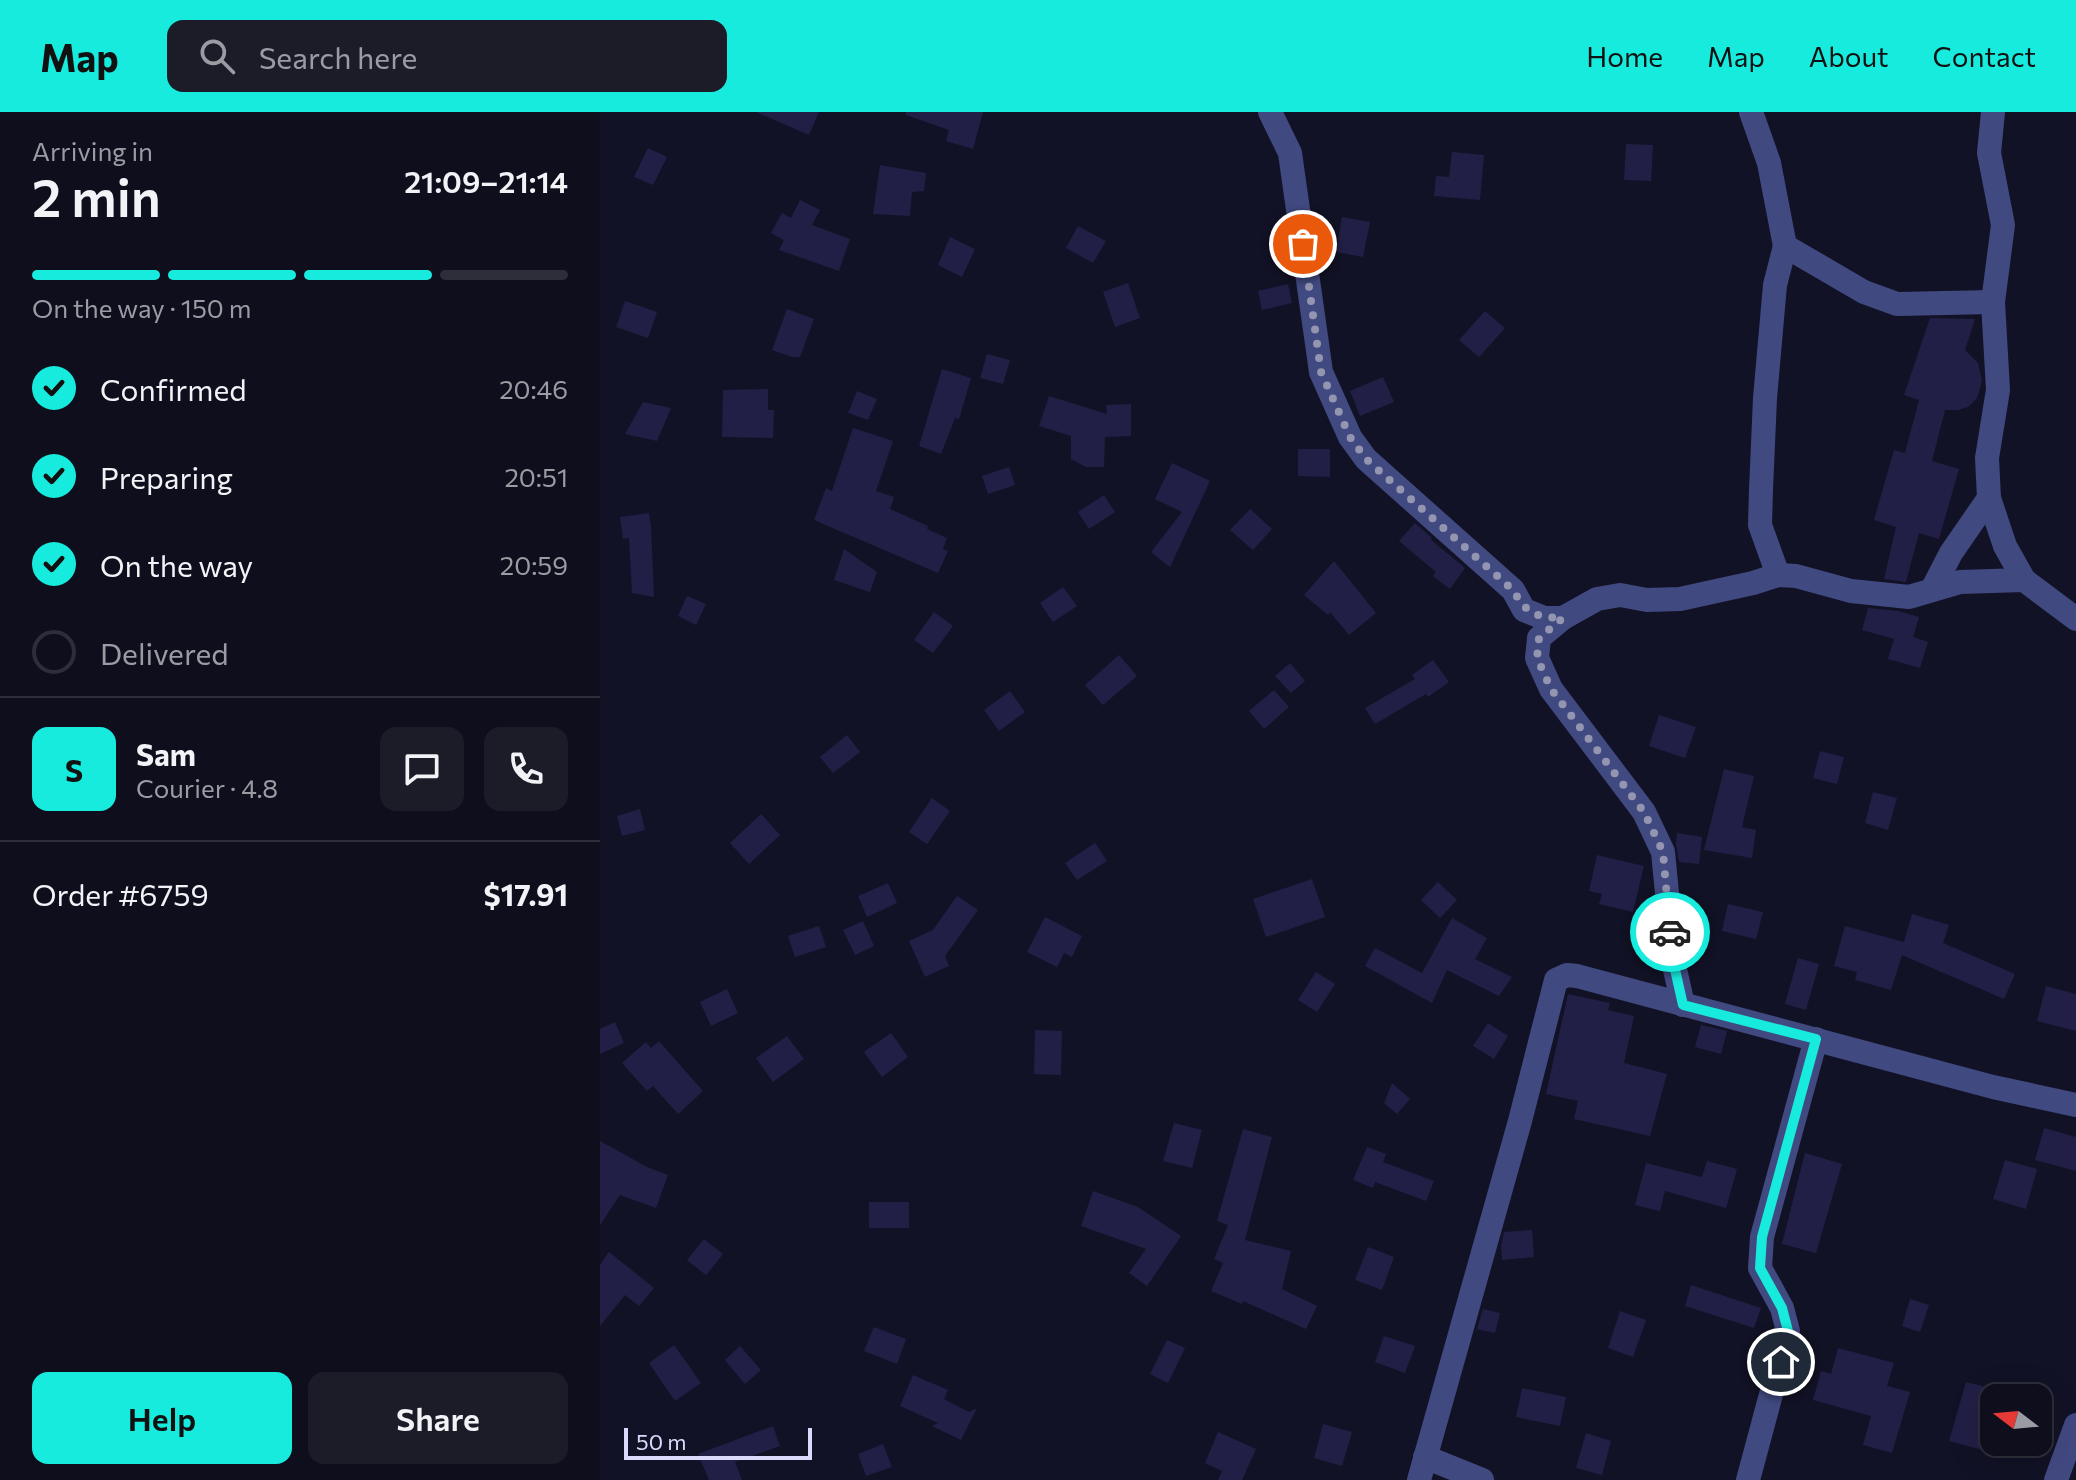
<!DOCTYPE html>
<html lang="en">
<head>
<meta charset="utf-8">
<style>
	body { margin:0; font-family:Commissioner,sans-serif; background:#1c1c29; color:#f1f3f6; height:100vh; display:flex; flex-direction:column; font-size:30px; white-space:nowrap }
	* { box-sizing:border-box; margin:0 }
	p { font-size:26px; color:#9b9ca3 }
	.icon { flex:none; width:44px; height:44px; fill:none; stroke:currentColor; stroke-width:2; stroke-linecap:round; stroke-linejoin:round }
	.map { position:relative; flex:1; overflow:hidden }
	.side { display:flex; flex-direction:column; background:#0e0e1c; width:600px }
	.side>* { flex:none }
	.needle { width:52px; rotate:286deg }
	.controls { position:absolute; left:1380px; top:1272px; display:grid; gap:16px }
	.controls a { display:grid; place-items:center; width:72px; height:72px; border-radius:16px; background:#0e0e1c; box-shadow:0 8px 32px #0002,0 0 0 2px #2e2e3b; font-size:40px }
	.scale { position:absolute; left:24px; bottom:20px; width:188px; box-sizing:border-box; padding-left:8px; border:4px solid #dadbfc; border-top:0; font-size:22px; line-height:28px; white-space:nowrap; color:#dadbfc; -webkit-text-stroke:6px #121226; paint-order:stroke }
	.pin { position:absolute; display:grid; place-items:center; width:68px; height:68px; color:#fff; margin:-34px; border:4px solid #fff; border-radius:50%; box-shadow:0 2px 8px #0007 }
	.courier { position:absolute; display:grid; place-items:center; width:80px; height:80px; margin:-40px; border:6px solid #17ebdd; border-radius:50%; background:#fff; color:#222; box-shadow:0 2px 10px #0007 }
	.summary em { font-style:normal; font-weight:600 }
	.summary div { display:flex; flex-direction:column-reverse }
	.summary { display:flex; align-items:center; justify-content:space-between; height:136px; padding:0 32px }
	h1 { font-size:52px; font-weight:600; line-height:60px }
	.bar { display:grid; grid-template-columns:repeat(4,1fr); gap:12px 8px; align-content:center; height:96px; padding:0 32px }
	.bar i { height:10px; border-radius:6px; background:#2e2e3b }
	.bar .active { background:#17ebdd }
	.bar p { grid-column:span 4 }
	.line { display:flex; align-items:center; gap:20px; padding:0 32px; border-top:2px solid #2e2e3b }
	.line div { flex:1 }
	.round { display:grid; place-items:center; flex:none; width:84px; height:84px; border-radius:16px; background:#1c1c29 }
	ol { padding:0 32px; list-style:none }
	li { display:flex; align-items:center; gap:24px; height:88px }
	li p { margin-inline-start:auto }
	li .icon { padding:8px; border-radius:50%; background:#17ebdd; color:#111; stroke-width:4 }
	li:last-child { color:#9b9ca3 }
	li i { width:44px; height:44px; border:4px solid #2e2e3b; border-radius:50% }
	.cta { display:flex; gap:16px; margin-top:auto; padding:16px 32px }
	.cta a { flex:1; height:92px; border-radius:16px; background:#17ebdd; color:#111; font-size:32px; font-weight:600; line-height:92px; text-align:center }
	.cta a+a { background:#1c1c29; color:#f1f3f6 }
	header { display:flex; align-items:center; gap:48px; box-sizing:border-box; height:112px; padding:0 40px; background:#17ebdd; color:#111 }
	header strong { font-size:38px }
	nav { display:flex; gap:44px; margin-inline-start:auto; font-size:28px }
	.search { width:560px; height:72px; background:#1c1c29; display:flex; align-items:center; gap:20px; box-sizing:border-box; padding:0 28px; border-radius:16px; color:#9b9ca3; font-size:30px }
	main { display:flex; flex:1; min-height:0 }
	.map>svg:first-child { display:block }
	.building { fill:#211f45 }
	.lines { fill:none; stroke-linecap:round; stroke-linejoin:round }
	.minor { stroke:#414981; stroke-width:24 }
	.done { stroke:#9495b1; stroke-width:8; stroke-dasharray:0 14.4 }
	.route { stroke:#17ebdd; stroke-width:10 }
</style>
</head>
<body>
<header>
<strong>Map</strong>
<div class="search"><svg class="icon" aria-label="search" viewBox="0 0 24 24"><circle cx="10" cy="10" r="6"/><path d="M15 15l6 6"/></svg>Search here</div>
<nav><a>Home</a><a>Map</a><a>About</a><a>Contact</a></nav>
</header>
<main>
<section class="side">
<div class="summary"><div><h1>2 min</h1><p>Arriving in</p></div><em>21:09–21:14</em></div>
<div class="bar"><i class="active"></i><i class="active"></i><i class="active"></i><i></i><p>On the way · 150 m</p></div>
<ol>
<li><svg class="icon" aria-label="check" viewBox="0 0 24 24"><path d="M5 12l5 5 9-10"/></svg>Confirmed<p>20:46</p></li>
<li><svg class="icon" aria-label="check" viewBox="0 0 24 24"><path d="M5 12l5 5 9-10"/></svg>Preparing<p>20:51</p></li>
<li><svg class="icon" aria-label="check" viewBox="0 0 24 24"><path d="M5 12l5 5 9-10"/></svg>On the way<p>20:59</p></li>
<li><i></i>Delivered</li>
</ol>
<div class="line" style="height:144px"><b class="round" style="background:#17ebdd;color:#111">S</b><div><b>Sam</b><p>Courier · 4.8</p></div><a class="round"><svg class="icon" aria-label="chat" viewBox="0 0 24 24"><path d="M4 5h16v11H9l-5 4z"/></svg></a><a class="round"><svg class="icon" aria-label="phone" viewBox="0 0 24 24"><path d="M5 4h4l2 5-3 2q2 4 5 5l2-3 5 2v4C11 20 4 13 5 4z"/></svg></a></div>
<div class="line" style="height:104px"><div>Order #6759</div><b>$17.91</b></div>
<div class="cta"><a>Help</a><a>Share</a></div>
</section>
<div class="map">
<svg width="1476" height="1368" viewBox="0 0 1476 1368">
	<rect width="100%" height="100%" fill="#121226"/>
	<!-- building -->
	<g class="building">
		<path d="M 156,0 L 219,0 L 209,23 Z"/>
		<path d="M 306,0 L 383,0 L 373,37 L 346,29 L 349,18 L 306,3 Z"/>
		<path d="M 1026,32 L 1053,33 L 1051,69 L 1024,68 Z"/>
		<path d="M 48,36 L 67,45 L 53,73 L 34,65 Z"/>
		<path d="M 852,40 L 884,43 L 880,88 L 834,84 L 836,64 L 849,65 Z"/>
		<path d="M 280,53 L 326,61 L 324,79 L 312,80 L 310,104 L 273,102 Z"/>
		<path d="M 200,88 L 220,98 L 212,113 L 250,127 L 239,159 L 179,138 L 184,128 L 171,121 L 182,101 L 191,106 Z"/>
		<path d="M 742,105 L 770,110 L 763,145 L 736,140 Z"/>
		<path d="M 478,114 L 506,129 L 493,151 L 466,136 Z"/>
		<path d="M 350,125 L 375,137 L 362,165 L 338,153 Z"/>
		<path d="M 528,171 L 540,206 L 515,215 L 503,180 Z"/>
		<path d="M 688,172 L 692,191 L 662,198 L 658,179 Z"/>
		<path d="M 25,189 L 57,200 L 48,226 L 16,215 Z"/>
		<path d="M 187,197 L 214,207 L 200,245 L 192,245 L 172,238 Z"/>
		<path d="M 885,199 L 905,216 L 879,245 L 859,228 Z"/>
		<path d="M 1330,206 L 1375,207 L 1365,238 L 1378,251 L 1382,269 L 1377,286 L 1368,295 L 1358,298 L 1345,298 L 1332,349 L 1359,357 L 1339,427 L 1319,421 L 1306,470 L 1284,467 L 1296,415 L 1274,408 L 1294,338 L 1305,341 L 1319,288 L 1304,283 Z"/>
		<path d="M 387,242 L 410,248 L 403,272 L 380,266 Z"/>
		<path d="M 342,257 L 371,266 L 359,307 L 355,306 L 341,342 L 319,334 Z"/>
		<path d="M 783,265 L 794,290 L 760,304 L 750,279 Z"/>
		<path d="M 168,277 L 168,298 L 174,298 L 173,326 L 122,325 L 123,278 Z"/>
		<path d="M 257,279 L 277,287 L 268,308 L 248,301 Z"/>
		<path d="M 449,284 L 507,302 L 506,293 L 531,292 L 531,324 L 505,325 L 504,355 L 486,355 L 471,347 L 471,324 L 439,314 Z"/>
		<path d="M 43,290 L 71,296 L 57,329 L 25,322 Z"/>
		<path d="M 253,316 L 293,329 L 276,379 L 294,385 L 290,397 L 328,414 L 327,417 L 347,426 L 343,437 L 348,439 L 338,461 L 214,408 L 226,376 L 232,379 Z"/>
		<path d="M 698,337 L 730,337 L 730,365 L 698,364 Z"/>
		<path d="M 572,351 L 610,369 L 570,455 L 551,440 L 582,400 L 555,387 Z"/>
		<path d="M 409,355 L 415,373 L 388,382 L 382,364 Z"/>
		<path d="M 504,383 L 515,400 L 489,417 L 478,400 Z"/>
		<path d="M 650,397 L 672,417 L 653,438 L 630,418 Z"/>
		<path d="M 49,401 L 51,415 L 54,485 L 32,481 L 29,426 L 23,427 L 20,405 Z"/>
		<path d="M 815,411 L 832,426 L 830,427 L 865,456 L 850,477 L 833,464 L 836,460 L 799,429 Z"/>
		<path d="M 244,437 L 277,460 L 270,480 L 234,468 Z"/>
		<path d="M 734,449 L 776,501 L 749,523 L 730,500 L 728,503 L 704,483 Z"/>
		<path d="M 463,475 L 477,494 L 453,510 L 440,491 Z"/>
		<path d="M 87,484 L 106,492 L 96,513 L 78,504 Z"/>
		<path d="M 1268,496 L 1298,499 L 1319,505 L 1313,525 L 1328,530 L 1320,556 L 1288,547 L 1294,527 L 1262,518 Z"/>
		<path d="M 334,500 L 353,514 L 333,541 L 314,528 Z"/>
		<path d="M 519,543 L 537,564 L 503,593 L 485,573 Z"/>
		<path d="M 833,548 L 849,570 L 828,585 L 826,582 L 775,612 L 765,596 L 815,567 L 812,563 Z"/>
		<path d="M 690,551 L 705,569 L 691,581 L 675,564 Z"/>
		<path d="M 674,578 L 689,595 L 664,617 L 649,599 Z"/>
		<path d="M 410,579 L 425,600 L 399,619 L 384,598 Z"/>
		<path d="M 1059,603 L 1096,615 L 1085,646 L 1049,634 Z"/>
		<path d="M 247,623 L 260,640 L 233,661 L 220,645 Z"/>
		<path d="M 1220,639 L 1244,645 L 1237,672 L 1213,666 Z"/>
		<path d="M 1124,657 L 1154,664 L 1142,715 L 1156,718 L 1152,746 L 1104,738 Z"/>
		<path d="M 1273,680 L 1297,686 L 1288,718 L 1265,711 Z"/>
		<path d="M 332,686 L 350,699 L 327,732 L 309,720 Z"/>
		<path d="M 40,697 L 45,718 L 22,724 L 17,704 Z"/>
		<path d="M 161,702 L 180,723 L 149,752 L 130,731 Z"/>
		<path d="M 1077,721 L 1102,725 L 1099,752 L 1079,750 L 1076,731 Z"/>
		<path d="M 495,731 L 507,749 L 477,768 L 465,751 Z"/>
		<path d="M 997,743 L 1044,754 L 1033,800 L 999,792 L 1002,782 L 989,779 Z"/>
		<path d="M 712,767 L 725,805 L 666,825 L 653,787 Z"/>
		<path d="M 838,770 L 857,788 L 840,806 L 821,788 Z"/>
		<path d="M 288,771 L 297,791 L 267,805 L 258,784 Z"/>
		<path d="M 357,784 L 378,798 L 345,844 L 349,854 L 325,865 L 309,829 L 333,818 Z"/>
		<path d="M 1128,792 L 1163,800 L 1156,827 L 1122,819 Z"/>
		<path d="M 1312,802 L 1349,813 L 1343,831 L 1415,862 L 1404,887 L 1302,843 L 1291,878 L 1255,868 L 1257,860 L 1234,854 L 1245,814 L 1304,830 Z"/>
		<path d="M 445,805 L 482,824 L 472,845 L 464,841 L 457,855 L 427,840 Z"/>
		<path d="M 852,806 L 887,826 L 875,847 L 912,865 L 899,884 L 847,858 L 832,891 L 765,854 L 775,836 L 822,861 Z"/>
		<path d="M 263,809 L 274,834 L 255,843 L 243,818 Z"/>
		<path d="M 219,814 L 226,835 L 195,845 L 188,824 Z"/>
		<path d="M 1198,846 L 1219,852 L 1206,898 L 1185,892 Z"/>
		<path d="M 716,860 L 735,872 L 717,900 L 698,888 Z"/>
		<path d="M 1446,874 L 1476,882 L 1476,919 L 1437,909 Z"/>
		<path d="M 127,877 L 138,901 L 111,914 L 100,890 Z"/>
		<path d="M 968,882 L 1010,891 L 1008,898 L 1034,904 L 1024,951 L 1067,962 L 1050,1024 L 974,1007 L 978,989 L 946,982 Z"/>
		<path d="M 15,910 L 24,931 L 0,942 L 0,917 Z"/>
		<path d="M 888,911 L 908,924 L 894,947 L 873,934 Z"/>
		<path d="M 1101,913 L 1127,919 L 1121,942 L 1095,935 Z"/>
		<path d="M 435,918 L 462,919 L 461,963 L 434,962 Z"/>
		<path d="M 291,921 L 308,945 L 282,965 L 264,940 Z"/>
		<path d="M 187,924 L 204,947 L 173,970 L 156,946 Z"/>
		<path d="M 59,929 L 103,979 L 78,1002 L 53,974 L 47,979 L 22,951 L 46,930 L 51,936 Z"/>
		<path d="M 792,971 L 810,987 L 797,1002 L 784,991 Z"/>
		<path d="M 574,1011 L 602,1018 L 592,1056 L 563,1049 Z"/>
		<path d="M 1444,1016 L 1476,1025 L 1476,1059 L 1435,1048 Z"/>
		<path d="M 643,1017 L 672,1025 L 645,1128 L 691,1139 L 682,1177 L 717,1194 L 706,1217 L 643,1189 L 642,1192 L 611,1179 L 623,1151 L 614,1147 L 628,1113 L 617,1109 Z"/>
		<path d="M 0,1029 L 47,1055 L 68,1063 L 56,1096 L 20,1083 L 0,1113 Z"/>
		<path d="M 767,1035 L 786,1042 L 783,1050 L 834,1069 L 826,1089 L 775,1070 L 773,1076 L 753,1068 Z"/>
		<path d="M 1205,1041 L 1242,1052 L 1216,1141 L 1182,1132 Z"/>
		<path d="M 1405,1048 L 1437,1057 L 1426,1097 L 1393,1087 Z"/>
		<path d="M 1107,1049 L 1137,1057 L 1126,1096 L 1065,1079 L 1060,1099 L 1035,1093 L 1046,1051 L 1102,1065 Z"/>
		<path d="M 493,1079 L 538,1095 L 581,1124 L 547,1174 L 529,1161 L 546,1137 L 481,1114 Z"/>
		<rect x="269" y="1090" width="40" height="26"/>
		<path d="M 932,1118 L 934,1145 L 902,1148 L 901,1134 L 904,1120 Z"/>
		<path d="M 104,1127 L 123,1142 L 106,1163 L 87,1148 Z"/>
		<path d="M 768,1135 L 794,1145 L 782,1178 L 755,1168 Z"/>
		<path d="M 9,1140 L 54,1176 L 39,1194 L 25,1183 L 0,1214 L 0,1153 Z"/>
		<path d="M 1091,1173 L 1161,1196 L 1154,1216 L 1085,1194 Z"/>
		<path d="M 1310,1187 L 1329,1193 L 1320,1220 L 1302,1214 Z"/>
		<path d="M 883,1197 L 900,1201 L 895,1221 L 877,1217 Z"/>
		<path d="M 1020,1199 L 1046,1208 L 1033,1245 L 1008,1236 Z"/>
		<path d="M 274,1215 L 306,1227 L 297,1252 L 264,1239 Z"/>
		<path d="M 784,1224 L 815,1234 L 805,1261 L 775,1250 Z"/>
		<path d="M 567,1228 L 585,1236 L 568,1271 L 550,1262 Z"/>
		<path d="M 74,1233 L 101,1271 L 75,1289 L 49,1251 Z"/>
		<path d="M 140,1234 L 161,1258 L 145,1272 L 125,1248 Z"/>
		<path d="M 1238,1236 L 1294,1251 L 1287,1274 L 1310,1280 L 1292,1341 L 1263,1333 L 1271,1304 L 1213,1288 L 1221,1259 L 1231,1262 Z"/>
		<path d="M 313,1263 L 348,1278 L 344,1287 L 369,1300 L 377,1296 L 361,1328 L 332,1314 L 338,1311 L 300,1294 Z"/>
		<path d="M 1366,1270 L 1394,1277 L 1394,1341 L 1349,1329 Z"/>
		<path d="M 922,1276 L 966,1285 L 960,1314 L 916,1305 Z"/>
		<path d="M 723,1312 L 752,1320 L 742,1354 L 714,1346 Z"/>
		<path d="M 173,1314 L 180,1334 L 135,1350 L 142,1368 L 109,1368 L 98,1342 Z"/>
		<path d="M 618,1320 L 656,1337 L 642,1368 L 618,1368 L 622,1359 L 605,1351 Z"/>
		<path d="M 986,1321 L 1011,1329 L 1002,1363 L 976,1356 Z"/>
		<path d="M 283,1332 L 292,1355 L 266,1364 L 258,1342 Z"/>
	</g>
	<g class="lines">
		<!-- minor -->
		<g class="minor">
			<path d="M 670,0 L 690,41 L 721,260 L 750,325 L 766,347 L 913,478 L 924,498 L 944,506 L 963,506 L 997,487 L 1020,483 L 1047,488 L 1080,487 L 1153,471 L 1178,463 L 1196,464 L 1251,479 L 1309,485 L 1360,470 L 1424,468"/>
			<path d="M 1151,0 L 1169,51 L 1185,134 L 1264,180 L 1297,192 L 1393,190"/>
			<path d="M 1393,0 L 1389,41 L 1403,113 L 1393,190 L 1398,278 L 1387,346 L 1389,386 L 1405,434 L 1424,468 L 1476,507"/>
			<path d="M 1178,463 L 1160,413 L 1161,378 L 1165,286 L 1175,173 L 1185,134"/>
			<path d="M 1333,476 L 1351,441 L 1389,386"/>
			<path d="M 963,506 L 939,526 L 937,546 L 951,577 L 1044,700 L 1063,740 L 1074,853 L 1083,893"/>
			<path d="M 825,1345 L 882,1368"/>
			<path d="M 819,1368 L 920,1009 L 956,868 L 967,863 L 977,864 L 1393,975 L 1476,993"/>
			<path d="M 1148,1368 L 1188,1219 L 1182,1196 L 1160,1156 L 1162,1125 L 1216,927"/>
			<path d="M 1456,1368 L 1476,1313"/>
		</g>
	</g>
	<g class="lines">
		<!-- done -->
		<path class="done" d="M 703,132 L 721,260 L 750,325 L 766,347 L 913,478 C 927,502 935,505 963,506 L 939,526 L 937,546 L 951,577 L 1044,700 L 1063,740 L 1070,820"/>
		<!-- route -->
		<path class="route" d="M 1070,820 L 1074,853 L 1083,893 L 1216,927 L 1162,1125 L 1160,1156 L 1182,1196 L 1188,1219 L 1181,1250"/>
	</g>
</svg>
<div class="controls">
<a><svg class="needle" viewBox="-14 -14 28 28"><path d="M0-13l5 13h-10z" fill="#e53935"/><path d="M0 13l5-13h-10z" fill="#9b9ca3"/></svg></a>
</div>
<div class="scale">50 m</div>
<div class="pin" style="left:703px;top:132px;background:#ea580c"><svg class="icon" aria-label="bag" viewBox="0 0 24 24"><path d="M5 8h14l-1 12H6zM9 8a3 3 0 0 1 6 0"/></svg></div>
<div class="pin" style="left:1181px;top:1250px;background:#1f2937"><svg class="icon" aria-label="home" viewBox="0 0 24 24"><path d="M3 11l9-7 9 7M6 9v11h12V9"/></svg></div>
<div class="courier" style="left:1070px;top:820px"><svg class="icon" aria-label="car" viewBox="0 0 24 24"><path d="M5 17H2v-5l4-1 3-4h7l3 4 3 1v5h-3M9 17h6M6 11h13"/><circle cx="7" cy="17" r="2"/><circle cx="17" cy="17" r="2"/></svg></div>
</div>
</main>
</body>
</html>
